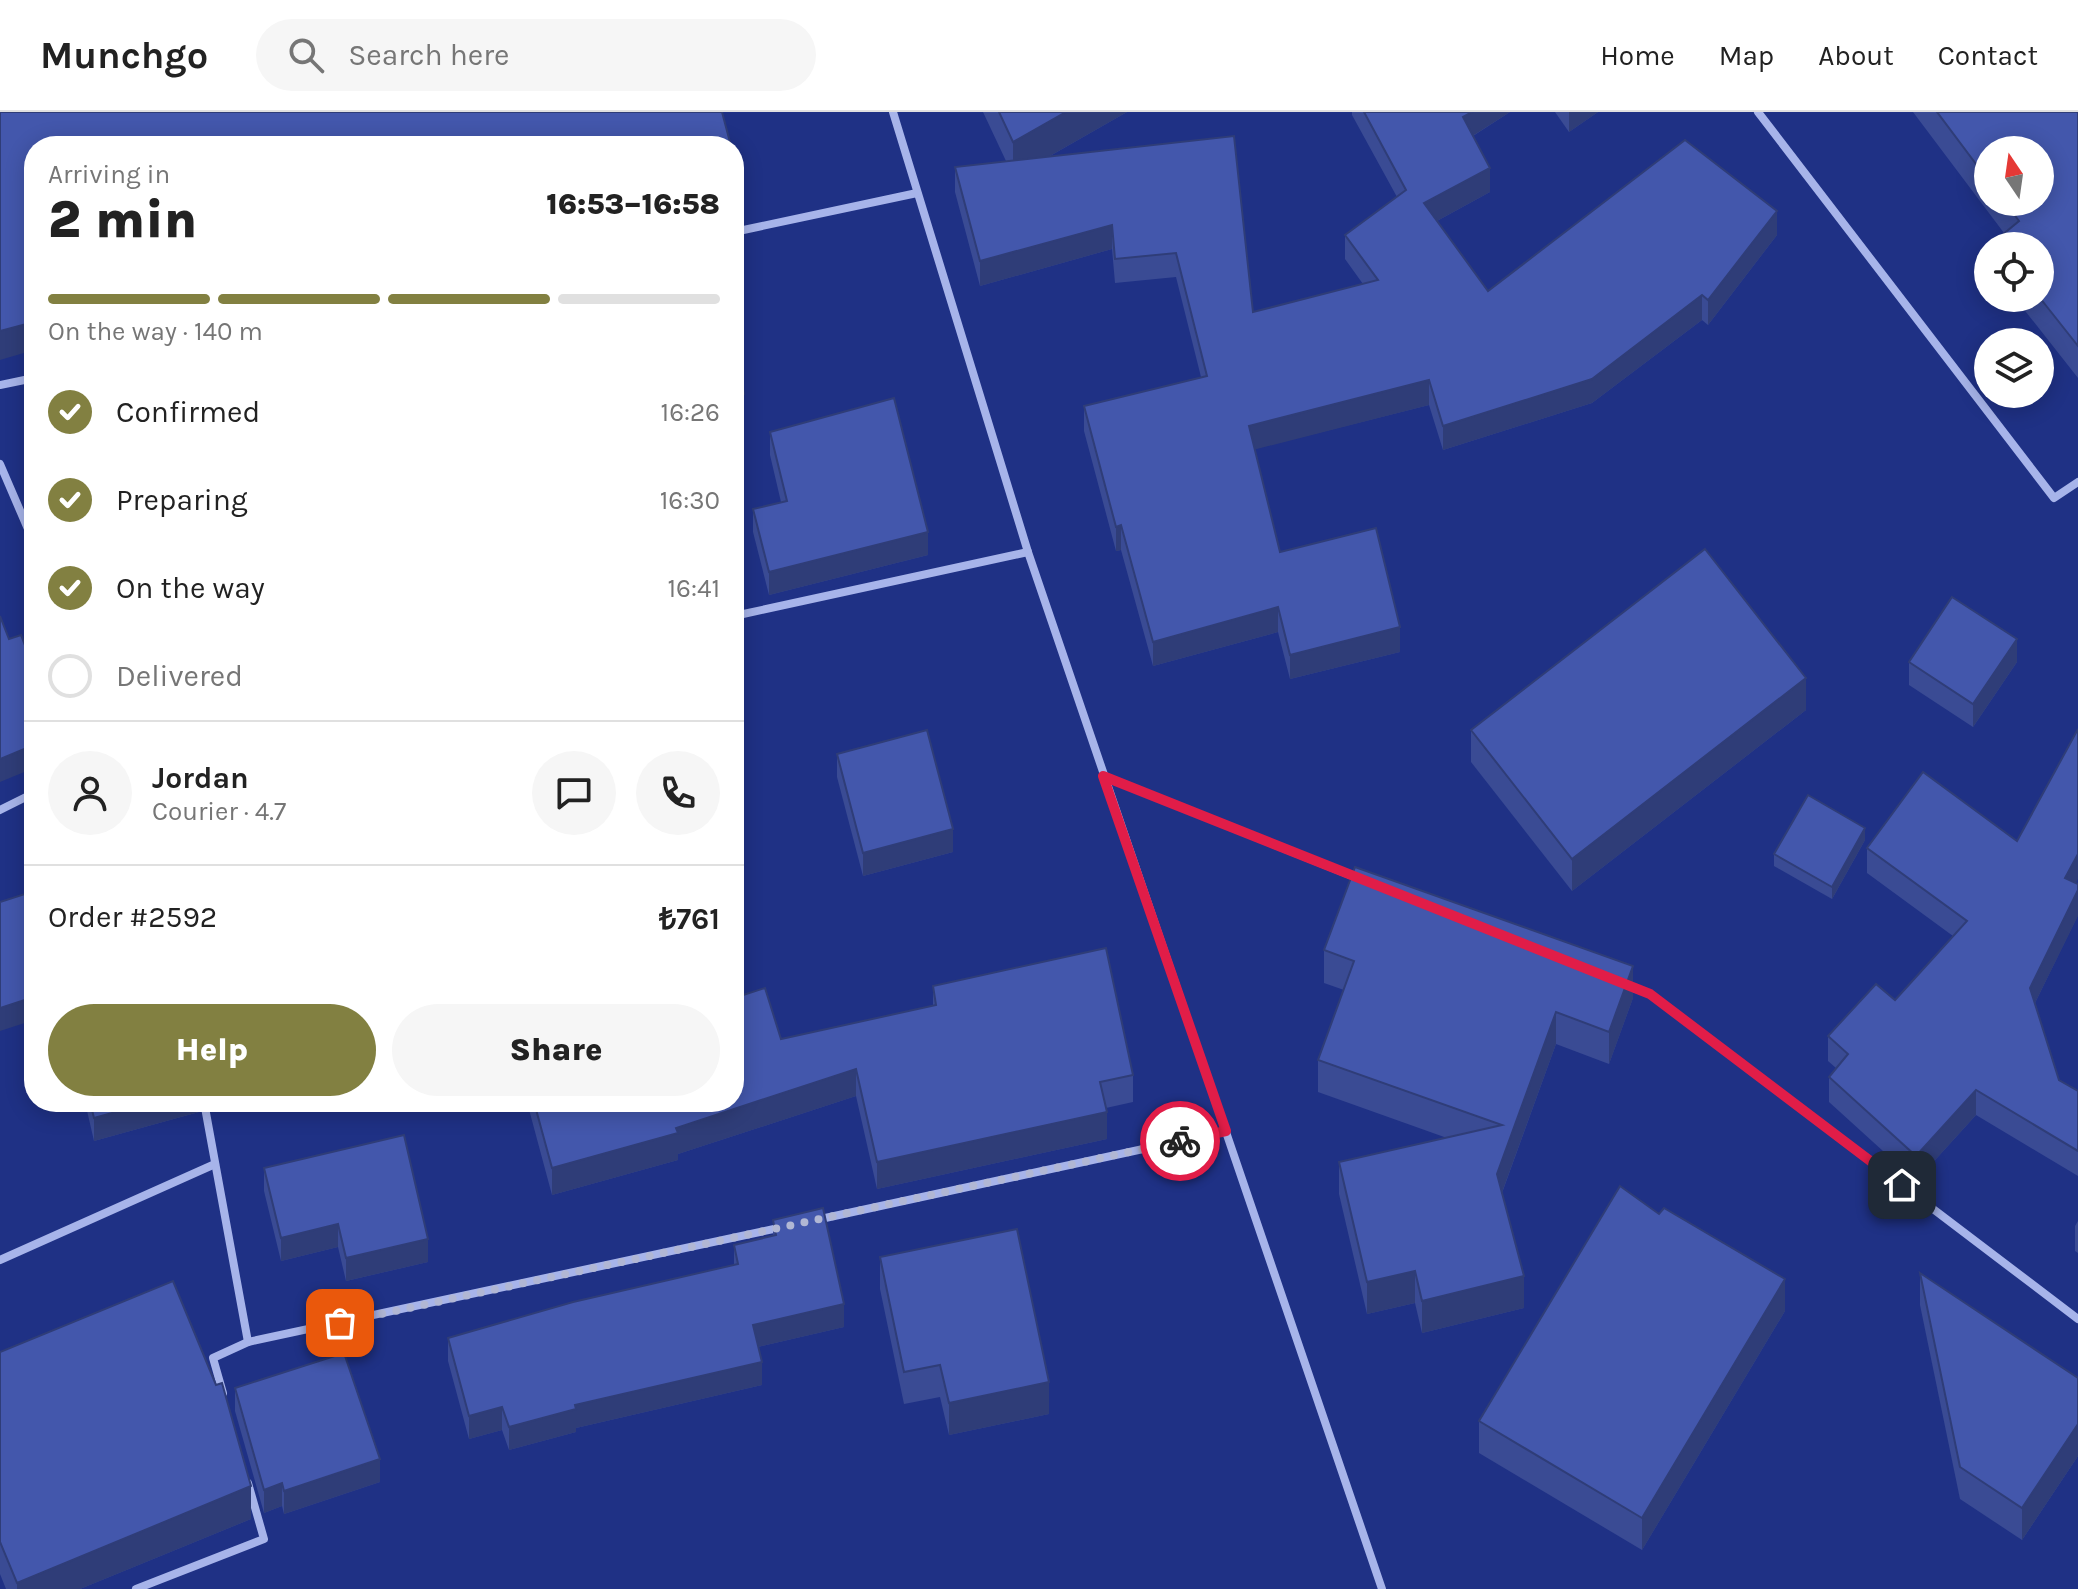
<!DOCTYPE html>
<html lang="en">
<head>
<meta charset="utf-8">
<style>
	body { margin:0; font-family:Karla,sans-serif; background:#f6f6f6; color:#222; height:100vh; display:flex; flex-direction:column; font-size:30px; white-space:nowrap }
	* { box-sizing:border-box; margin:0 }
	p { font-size:26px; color:#767676 }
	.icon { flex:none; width:44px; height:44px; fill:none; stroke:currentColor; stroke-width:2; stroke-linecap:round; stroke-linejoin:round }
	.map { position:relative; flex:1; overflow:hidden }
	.side { position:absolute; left:24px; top:24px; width:720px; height:976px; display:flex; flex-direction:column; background:#fff; border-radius:32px; box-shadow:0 4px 20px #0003 }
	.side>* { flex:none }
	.needle { width:52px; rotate:347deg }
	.controls { position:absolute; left:1974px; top:24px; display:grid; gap:16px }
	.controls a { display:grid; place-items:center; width:80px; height:80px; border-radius:50%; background:#fff; box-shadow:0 4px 20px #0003; font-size:40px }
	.pin { position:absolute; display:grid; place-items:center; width:68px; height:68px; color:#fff; margin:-34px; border-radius:16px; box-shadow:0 4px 12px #0006 }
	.courier { position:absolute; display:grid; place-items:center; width:80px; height:80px; margin:-40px; border:6px solid #e11d48; border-radius:50%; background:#fff; color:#222; box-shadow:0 2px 10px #0007 }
	.head em { font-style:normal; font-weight:800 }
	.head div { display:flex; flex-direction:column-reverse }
	.head { display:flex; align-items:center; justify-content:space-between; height:136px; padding:0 24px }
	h1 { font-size:52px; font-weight:800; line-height:60px }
	.bar { display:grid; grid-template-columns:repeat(4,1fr); gap:12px 8px; align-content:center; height:96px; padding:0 24px }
	.bar i { height:10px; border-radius:6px; background:#e0e0e0 }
	.bar .selected { background:#828041 }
	.bar p { grid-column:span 4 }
	.line { display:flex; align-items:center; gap:20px; padding:0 24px; border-top:2px solid #e0e0e0 }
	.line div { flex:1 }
	.round { display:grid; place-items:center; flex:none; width:84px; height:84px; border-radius:42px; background:#f6f6f6 }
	ol { padding:0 24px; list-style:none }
	li { display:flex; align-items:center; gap:24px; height:88px }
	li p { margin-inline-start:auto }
	li .icon { padding:8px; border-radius:50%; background:#828041; color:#fff; stroke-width:4 }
	li:last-child { color:#767676 }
	li i { width:44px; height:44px; border:4px solid #e0e0e0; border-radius:50% }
	.button { display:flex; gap:16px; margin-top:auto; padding:16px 24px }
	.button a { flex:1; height:92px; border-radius:48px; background:#828041; color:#fff; font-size:32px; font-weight:800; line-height:92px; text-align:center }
	.button a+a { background:#f6f6f6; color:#222 }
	header { display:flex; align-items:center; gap:48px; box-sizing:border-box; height:112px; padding:0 40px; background:#fff; border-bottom:2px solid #e0e0e0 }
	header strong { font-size:38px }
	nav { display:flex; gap:44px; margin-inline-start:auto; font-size:28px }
	.search { width:560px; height:72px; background:#f6f6f6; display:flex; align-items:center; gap:20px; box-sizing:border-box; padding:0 28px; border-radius:44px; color:#767676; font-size:30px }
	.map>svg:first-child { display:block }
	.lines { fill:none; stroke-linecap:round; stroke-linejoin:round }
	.street { stroke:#a7b4ea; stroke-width:8 }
	.wall { fill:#3a4b94; fill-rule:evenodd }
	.shaded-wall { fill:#2f3d78 }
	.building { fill:#4357ac; stroke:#2f3d78; stroke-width:2 }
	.done { stroke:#b1b7d4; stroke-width:8; stroke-dasharray:0 14.4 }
	.route { stroke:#e11d48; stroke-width:10 }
</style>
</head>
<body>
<header>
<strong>Munchgo</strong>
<div class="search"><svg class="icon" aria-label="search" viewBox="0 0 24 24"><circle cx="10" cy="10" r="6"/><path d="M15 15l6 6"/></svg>Search here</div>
<nav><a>Home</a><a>Map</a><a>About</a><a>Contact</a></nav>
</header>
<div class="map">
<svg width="2078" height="1477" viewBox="0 0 2078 1477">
	<rect width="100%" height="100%" fill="#1f3185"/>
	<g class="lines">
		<!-- street -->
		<g class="street">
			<path d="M 893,0 L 1028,440 L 1382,1477"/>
			<path d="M 1758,0 L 2054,386 L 2078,370"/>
			<path d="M 734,120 L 917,81"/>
			<path d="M 0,273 L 34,266"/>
			<path d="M 0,352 L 34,431"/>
			<path d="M 734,504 L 1028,440"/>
			<path d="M 1103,664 L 1360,767"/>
			<path d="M 0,698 L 34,681"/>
			<path d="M 1625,873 L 1650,882 L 2078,1207"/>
			<path d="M 204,990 L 248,1230 L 783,1115"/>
			<path d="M 816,1108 L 1226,1019"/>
			<path d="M 0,1148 L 215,1052"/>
			<path d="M 223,1281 L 213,1246 L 248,1230"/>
			<path d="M 136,1477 L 264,1427 L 248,1371"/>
		</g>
	</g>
	<!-- wall -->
	<g class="wall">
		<path d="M 983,0 L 1127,0 L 1050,44 L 1253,200 L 1363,172 L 1345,147 L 1345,123 L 1397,85 L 1352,3 L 1352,0 L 1510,0 L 1473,24 L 1490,80 L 1437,109 L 1488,179 L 1777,123 L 1708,213 L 1702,208 L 1592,291 L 1443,338 L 1429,293 L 1254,337 L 1280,440 L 1400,540 L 1290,567 L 1278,520 L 1153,554 L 1121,438 L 1116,439 L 1084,319 L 1084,294 L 1201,265 L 1176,165 L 1115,171 L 1112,137 L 980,174 L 955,80 L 955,55 L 1006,49 Z"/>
		<path d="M 1555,0 L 1598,0 L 1569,20 Z"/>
		<path d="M 1913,0 L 2078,0 L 2078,266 L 2015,186 L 2040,186 L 2040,134 L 1995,134 L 1995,129 L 2004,121 ZM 1988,38 L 2040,90 L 1988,90 Z"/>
		<path d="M 734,231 L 744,282 L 744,305 L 734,307 Z"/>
		<path d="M 770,320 L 928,443 L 769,483 L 753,420 L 753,397 L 781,390 L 770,343 Z"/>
		<path d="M 1909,550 L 2017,550 L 1973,615 L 1909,573 Z"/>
		<path d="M 1806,598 L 1572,779 L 1471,650 L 1471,618 Z"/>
		<path d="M 837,642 L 953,740 L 863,764 L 837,665 Z"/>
		<path d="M 1865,728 L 1832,787 L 1774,754 L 1774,742 Z"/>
		<path d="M 2017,729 L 2076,771 L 2078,803 L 2035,891 L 2059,968 L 2078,979 L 2078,1064 L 1976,1003 L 1916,1069 L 1829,990 L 1829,965 L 1836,956 L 1828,949 L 1828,924 L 1895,888 L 1953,824 L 1867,761 L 1867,736 Z"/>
		<path d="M 1324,838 L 1633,886 L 1609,952 L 1556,932 L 1502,1081 L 1524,1196 L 1422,1221 L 1415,1191 L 1367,1202 L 1339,1082 L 1339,1050 L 1447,1026 L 1318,980 L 1318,948 L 1344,878 L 1324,871 Z"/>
		<path d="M 933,874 L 1133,963 L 1133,990 L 1106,996 L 1107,1027 L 877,1077 L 856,984 L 678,1042 L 678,1048 L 552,1083 L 527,990 L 734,990 L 781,927 L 933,894 Z"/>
		<path d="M 85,990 L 199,990 L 199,1000 L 94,1029 Z"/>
		<path d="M 264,1056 L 428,1150 L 346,1169 L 338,1135 L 281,1149 L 264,1079 Z"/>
		<path d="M 1659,1102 L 1785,1199 L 1642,1438 L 1479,1341 L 1479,1309 Z"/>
		<path d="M 773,1108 L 844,1215 L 758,1235 L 762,1273 L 576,1316 L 576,1320 L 509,1338 L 502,1318 L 469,1327 L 448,1249 L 448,1226 L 734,1153 L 734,1133 L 773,1124 Z"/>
		<path d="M 2078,1109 L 2078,1141 L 2075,1139 L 2075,1114 Z"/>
		<path d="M 880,1145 L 1049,1302 L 949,1323 L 940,1285 L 904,1292 L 880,1177 Z"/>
		<path d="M 1920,1161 L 2078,1266 L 2078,1344 L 2022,1428 L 1960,1387 L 1920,1193 Z"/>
		<path d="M 0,1240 L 251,1407 L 80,1477 L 6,1477 L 0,1462 Z"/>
		<path d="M 235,1276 L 380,1370 L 284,1402 L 282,1394 L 264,1401 L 235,1299 Z"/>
	</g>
	<!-- shaded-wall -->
	<g class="shaded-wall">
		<path d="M 1066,0 L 1127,0 L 1013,65 L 1013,30 Z"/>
		<path d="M 1472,0 L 1510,0 L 1463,30 L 1463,5 Z"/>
		<path d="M 1569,0 L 1598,0 L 1569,20 Z"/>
		<path d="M 1490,56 L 1490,80 L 1424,116 L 1424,91 Z"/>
		<path d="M 1777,99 L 1777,123 L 1708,213 L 1708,188 Z"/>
		<path d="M 1112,113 L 1112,137 L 980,174 L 980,149 Z"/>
		<path d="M 1702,183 L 1702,208 L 1592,291 L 1443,338 L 1443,314 Z"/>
		<path d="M 34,210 L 34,238 L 0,248 L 0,219 Z"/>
		<path d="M 1429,268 L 1429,293 L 1249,339 L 1249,314 Z"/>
		<path d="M 1121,413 L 1121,438 L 1116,439 L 1116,415 Z"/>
		<path d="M 928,420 L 928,443 L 769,483 L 769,460 Z"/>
		<path d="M 1278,495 L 1278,520 L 1153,554 L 1153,530 Z"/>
		<path d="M 1400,515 L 1400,540 L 1290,567 L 1290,543 Z"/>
		<path d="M 2017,527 L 2017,550 L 1973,615 L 1973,592 Z"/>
		<path d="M 1806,566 L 1806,598 L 1572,779 L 1572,747 Z"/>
		<path d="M 34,633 L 34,656 L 0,670 L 0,647 Z"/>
		<path d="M 1865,716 L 1865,728 L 1832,787 L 1832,775 Z"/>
		<path d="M 953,717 L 953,740 L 863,764 L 863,741 Z"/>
		<path d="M 2078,742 L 2078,767 L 2065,791 L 2065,766 Z"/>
		<path d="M 2078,778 L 2078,804 L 2030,901 L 2030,876 Z"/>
		<path d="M 1633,854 L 1633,886 L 1609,952 L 1609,920 Z"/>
		<path d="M 34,885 L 34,908 L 0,919 L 0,896 Z"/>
		<path d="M 1556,900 L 1556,932 L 1497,1094 L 1497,1062 Z"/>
		<path d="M 856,957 L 856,984 L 678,1042 L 678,1048 L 552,1083 L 552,1056 Z"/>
		<path d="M 1976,978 L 1976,1003 L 1916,1069 L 1916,1044 Z"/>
		<path d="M 152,990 L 199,990 L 199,1000 L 94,1029 L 94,1006 Z"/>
		<path d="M 1107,1000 L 1107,1027 L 877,1077 L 877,1050 Z"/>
		<path d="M 338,1112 L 338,1135 L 281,1149 L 281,1126 Z"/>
		<path d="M 428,1127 L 428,1150 L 346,1169 L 346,1146 Z"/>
		<path d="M 1415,1159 L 1415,1191 L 1367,1202 L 1367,1170 Z"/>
		<path d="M 1524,1164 L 1524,1196 L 1422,1221 L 1422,1189 Z"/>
		<path d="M 1785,1167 L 1785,1199 L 1642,1438 L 1642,1406 Z"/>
		<path d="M 844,1192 L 844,1215 L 753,1236 L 753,1213 Z"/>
		<path d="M 762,1250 L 762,1273 L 576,1316 L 576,1320 L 509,1338 L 509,1315 L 575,1293 Z"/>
		<path d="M 1049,1270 L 1049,1302 L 949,1323 L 949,1291 Z"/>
		<path d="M 502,1295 L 502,1318 L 469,1327 L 469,1304 Z"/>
		<path d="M 2078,1312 L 2078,1344 L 2022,1428 L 2022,1396 Z"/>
		<path d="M 380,1347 L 380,1370 L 284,1402 L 284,1379 Z"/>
		<path d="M 282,1371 L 282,1394 L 264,1401 L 264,1378 Z"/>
		<path d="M 251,1374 L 251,1407 L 80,1477 L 17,1477 L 17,1471 Z"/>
	</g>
	<!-- building -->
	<g class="building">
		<path d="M 0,0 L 722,0 L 731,34 L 34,34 L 34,210 L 0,219 Z"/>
		<path d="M 999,0 L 1066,0 L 1013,30 Z"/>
		<path d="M 1364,0 L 1472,0 L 1463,5 L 1490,56 L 1424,91 L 1488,179 L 1685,28 L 1777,99 L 1708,188 L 1702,183 L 1592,267 L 1443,314 L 1429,268 L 1249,314 L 1280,440 L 1376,416 L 1400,515 L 1290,543 L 1278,495 L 1153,530 L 1121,413 L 1116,415 L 1084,294 L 1207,264 L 1176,141 L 1115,147 L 1112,113 L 980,149 L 955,55 L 1234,24 L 1253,200 L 1378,168 L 1345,123 L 1406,78 Z"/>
		<path d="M 1937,0 L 2078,0 L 2078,234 L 2040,186 L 2040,134 L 1999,134 L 1995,129 L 2019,109 L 2005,90 L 2040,90 L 2040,38 L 1988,38 L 1988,68 Z"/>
		<path d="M 734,231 L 744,282 L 734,284 Z"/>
		<path d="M 894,286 L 928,420 L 769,460 L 753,397 L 787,389 L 770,320 Z"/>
		<path d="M 1705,437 L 1806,566 L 1572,747 L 1471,618 Z"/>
		<path d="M 1952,485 L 2017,527 L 1973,592 L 1909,550 Z"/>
		<path d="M 0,504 L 9,527 L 21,523 L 34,557 L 34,633 L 0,647 Z"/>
		<path d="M 2078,617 L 2078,742 L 2065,766 L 2078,772 L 2078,778 L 2030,876 L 2059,968 L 2078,979 L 2078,1039 L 1976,978 L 1916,1044 L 1829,965 L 1848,942 L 1828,924 L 1876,872 L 1895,888 L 1967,809 L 1867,736 L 1923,660 L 2017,729 Z"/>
		<path d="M 927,618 L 953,717 L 863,741 L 837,642 Z"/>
		<path d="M 1808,683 L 1865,716 L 1832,775 L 1774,742 Z"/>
		<path d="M 1355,755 L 1633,854 L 1609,920 L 1556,900 L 1497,1062 L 1524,1164 L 1422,1189 L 1415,1159 L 1367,1170 L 1339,1050 L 1502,1013 L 1318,948 L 1354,849 L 1324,838 Z"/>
		<path d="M 34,779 L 34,885 L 0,896 L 0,790 Z"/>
		<path d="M 1106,836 L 1133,963 L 1100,970 L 1107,1000 L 877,1050 L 856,957 L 676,1016 L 678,1021 L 552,1056 L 534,990 L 734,990 L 734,886 L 765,876 L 781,927 L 936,893 L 933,874 Z"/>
		<path d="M 90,990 L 152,990 L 94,1006 Z"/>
		<path d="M 404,1023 L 428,1127 L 346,1146 L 338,1112 L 281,1126 L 264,1056 Z"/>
		<path d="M 1620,1074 L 1659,1102 L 1664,1096 L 1785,1167 L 1642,1406 L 1479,1309 Z"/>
		<path d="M 823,1096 L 844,1192 L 753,1213 L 762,1250 L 575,1293 L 576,1297 L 509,1315 L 502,1295 L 469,1304 L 448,1226 L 573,1190 L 738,1152 L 734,1133 L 776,1123 L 773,1108 Z"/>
		<path d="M 1017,1117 L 1049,1270 L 949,1291 L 940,1253 L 904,1260 L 880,1145 Z"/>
		<path d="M 1920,1161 L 2078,1266 L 2078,1312 L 2022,1396 L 1960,1355 Z"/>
		<path d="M 173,1169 L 216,1273 L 222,1271 L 251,1374 L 17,1471 L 0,1430 L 0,1240 Z"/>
		<path d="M 344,1241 L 380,1347 L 284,1379 L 282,1371 L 264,1378 L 235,1276 Z"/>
	</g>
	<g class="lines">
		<!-- done -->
		<path class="done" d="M 340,1211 L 1180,1029"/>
		<!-- route -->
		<path class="route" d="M 1180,1029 L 1226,1019 L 1103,664 L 1650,882 L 1902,1073"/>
	</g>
</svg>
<div class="controls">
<a><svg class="needle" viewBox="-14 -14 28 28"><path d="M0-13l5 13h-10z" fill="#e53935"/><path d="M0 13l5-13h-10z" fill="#767676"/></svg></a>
<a><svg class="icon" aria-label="locate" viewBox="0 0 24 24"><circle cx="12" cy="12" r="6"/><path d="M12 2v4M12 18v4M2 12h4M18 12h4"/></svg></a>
<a><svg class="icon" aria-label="layers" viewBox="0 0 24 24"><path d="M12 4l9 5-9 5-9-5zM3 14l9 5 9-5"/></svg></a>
</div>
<div class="pin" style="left:340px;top:1211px;background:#ea580c"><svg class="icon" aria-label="bag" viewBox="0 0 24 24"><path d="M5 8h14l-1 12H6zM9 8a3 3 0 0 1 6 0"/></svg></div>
<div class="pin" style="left:1902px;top:1073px;background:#1f2937"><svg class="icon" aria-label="home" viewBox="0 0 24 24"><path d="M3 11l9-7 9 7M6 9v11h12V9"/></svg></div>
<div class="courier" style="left:1180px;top:1029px"><svg class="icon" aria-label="bike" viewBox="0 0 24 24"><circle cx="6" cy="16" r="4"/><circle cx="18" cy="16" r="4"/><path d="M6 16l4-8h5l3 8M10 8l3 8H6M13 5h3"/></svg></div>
<section class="side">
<div class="head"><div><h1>2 min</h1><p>Arriving in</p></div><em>16:53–16:58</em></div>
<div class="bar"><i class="selected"></i><i class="selected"></i><i class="selected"></i><i></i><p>On the way · 140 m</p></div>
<ol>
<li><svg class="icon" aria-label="check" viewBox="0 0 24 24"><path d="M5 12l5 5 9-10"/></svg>Confirmed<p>16:26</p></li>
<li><svg class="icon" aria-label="check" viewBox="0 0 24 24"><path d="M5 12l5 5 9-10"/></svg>Preparing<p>16:30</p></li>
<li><svg class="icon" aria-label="check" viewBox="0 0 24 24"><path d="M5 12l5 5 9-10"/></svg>On the way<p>16:41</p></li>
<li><i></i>Delivered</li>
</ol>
<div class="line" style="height:144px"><a class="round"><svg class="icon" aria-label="person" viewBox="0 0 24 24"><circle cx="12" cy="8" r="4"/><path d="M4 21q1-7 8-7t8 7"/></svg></a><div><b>Jordan</b><p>Courier · 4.7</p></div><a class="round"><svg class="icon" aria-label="chat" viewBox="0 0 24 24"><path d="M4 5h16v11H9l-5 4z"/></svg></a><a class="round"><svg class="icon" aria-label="phone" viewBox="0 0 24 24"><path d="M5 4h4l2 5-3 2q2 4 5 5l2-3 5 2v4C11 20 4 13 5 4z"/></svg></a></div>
<div class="line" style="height:104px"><div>Order #2592</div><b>₺761</b></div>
<div class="button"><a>Help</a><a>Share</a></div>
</section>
</div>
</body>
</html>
